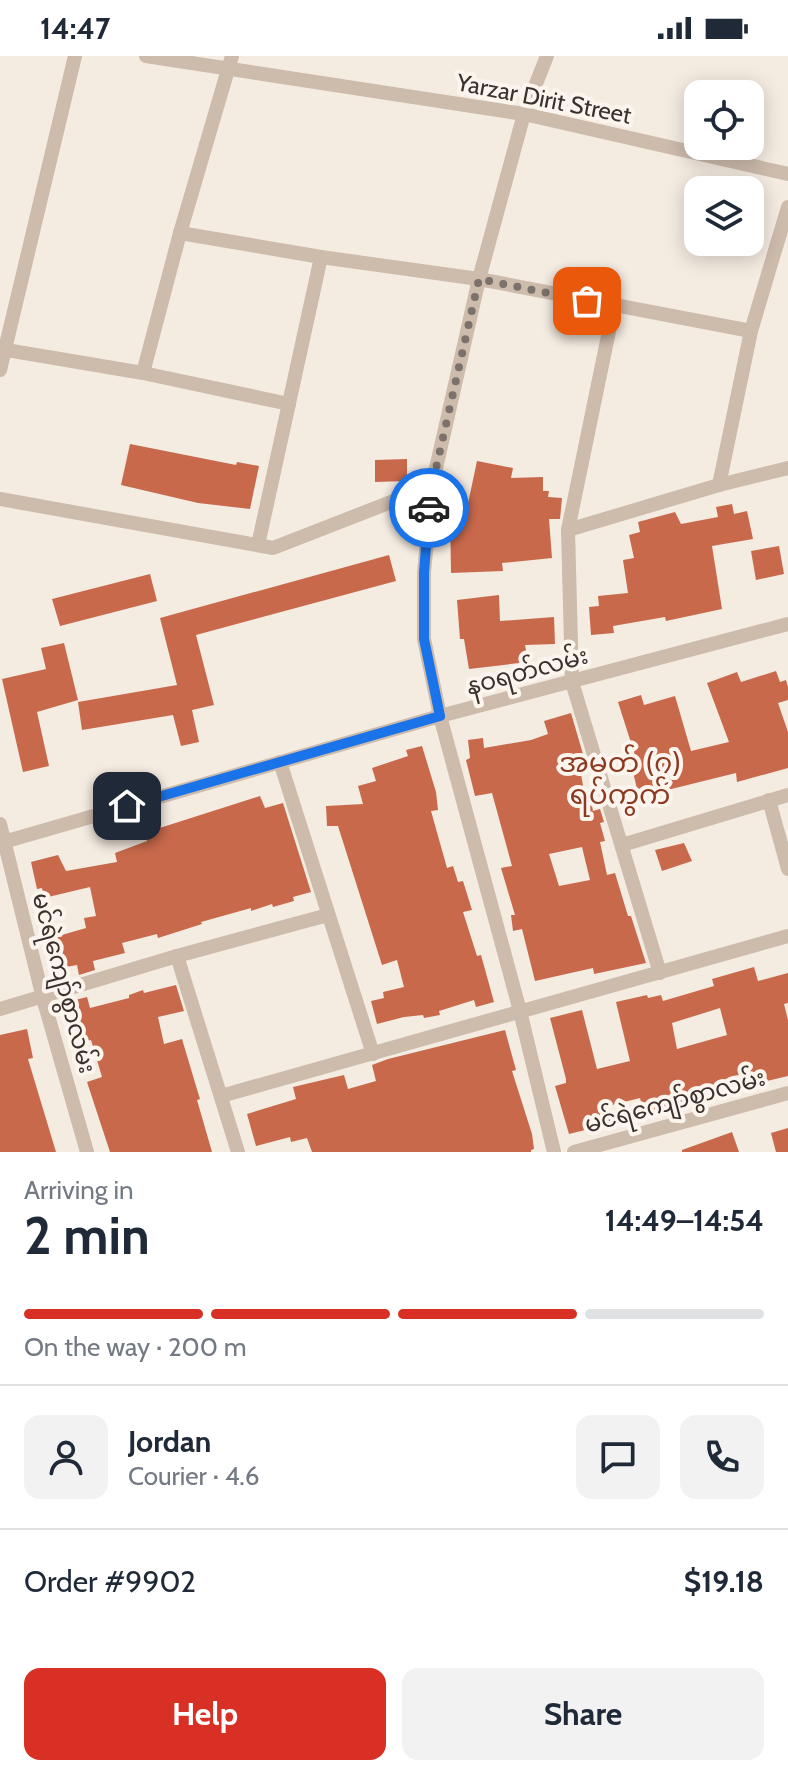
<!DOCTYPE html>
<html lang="en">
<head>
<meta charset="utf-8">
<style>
	body { margin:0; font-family:Cabin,"Noto Sans Myanmar",sans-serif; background:#f2f2f3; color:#1f2937; height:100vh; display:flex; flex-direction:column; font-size:30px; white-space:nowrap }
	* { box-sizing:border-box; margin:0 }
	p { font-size:26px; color:#747a83 }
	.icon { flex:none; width:44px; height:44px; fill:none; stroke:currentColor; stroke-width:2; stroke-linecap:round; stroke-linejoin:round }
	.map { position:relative; height:1096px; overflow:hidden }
	.details { display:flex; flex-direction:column; background:#fff; flex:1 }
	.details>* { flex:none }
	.controls { position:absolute; left:684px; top:24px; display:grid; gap:16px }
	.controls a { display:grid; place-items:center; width:80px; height:80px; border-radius:16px; background:#fff; box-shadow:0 4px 20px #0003; font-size:40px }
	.pin { position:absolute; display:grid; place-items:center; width:68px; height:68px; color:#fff; margin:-34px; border-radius:16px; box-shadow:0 4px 12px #0006 }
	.courier { position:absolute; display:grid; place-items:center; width:80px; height:80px; margin:-40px; border:6px solid #1a73e8; border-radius:50%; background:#fff; color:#222; box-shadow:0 2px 10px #0007 }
	.headline em { font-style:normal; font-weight:700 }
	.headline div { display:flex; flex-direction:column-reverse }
	.headline { display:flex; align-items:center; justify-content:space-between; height:136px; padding:0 24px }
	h1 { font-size:52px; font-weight:700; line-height:60px }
	.bar { display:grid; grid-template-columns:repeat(4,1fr); gap:12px 8px; align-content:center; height:96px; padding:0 24px }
	.bar i { height:10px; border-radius:6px; background:#e0e1e3 }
	.bar .selected { background:#d93025 }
	.bar p { grid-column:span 4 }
	.line { display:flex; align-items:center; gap:20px; padding:0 24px; border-top:2px solid #e0e1e3 }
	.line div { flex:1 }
	.round { display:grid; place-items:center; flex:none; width:84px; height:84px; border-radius:16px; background:#f2f2f3 }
	.action { display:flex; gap:16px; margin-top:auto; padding:16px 24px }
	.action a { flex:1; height:92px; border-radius:16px; background:#d93025; color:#fff; font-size:32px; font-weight:700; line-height:92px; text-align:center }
	.action a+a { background:#f2f2f3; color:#1f2937 }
	.status { display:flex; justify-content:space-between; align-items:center; height:56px; padding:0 40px; background:#fff; direction:ltr }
	.status svg { height:22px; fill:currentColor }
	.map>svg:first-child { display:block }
	.building { fill:#c8694b; fill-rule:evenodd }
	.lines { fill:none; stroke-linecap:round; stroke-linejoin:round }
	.minor { stroke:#cdbbac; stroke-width:14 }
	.done { stroke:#7c716b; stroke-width:8; stroke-dasharray:0 14.4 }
	.route { stroke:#1a73e8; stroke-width:10 }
	.labels { text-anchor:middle; stroke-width:8; stroke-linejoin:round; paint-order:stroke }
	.street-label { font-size:24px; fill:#3b302b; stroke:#fbf5ee }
	.quarter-label { font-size:28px; fill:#8c3b22; stroke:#fbf5ee }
</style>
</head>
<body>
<div class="status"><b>14:47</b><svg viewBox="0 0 49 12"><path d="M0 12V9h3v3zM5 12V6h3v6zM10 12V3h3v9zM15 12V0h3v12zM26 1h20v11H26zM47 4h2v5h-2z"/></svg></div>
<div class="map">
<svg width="788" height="1096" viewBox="0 0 788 1096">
	<rect width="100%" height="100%" fill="#f4ebe1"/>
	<!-- building -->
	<g class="building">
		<path d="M 130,388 L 236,409 L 237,406 L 259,410 L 250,453 L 198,447 L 121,429 Z"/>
		<path d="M 407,403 L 407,425 L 375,426 L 375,404 Z"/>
		<path d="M 477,405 L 513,412 L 511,422 L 543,421 L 543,435 L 549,435 L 548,441 L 562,442 L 560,463 L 549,463 L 552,502 L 502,507 L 503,515 L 451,517 L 450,457 L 466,457 Z"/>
		<path d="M 732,448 L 734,458 L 747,455 L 753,483 L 712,490 L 722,553 L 666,565 L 665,561 L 613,570 L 614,577 L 591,579 L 589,551 L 599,550 L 598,540 L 628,537 L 623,504 L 634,502 L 629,479 L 640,476 L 638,466 L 675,456 L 681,468 L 718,461 L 716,451 Z"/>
		<path d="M 779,490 L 784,518 L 756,524 L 751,495 Z"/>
		<path d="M 389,499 L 396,525 L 196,579 L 214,649 L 192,654 L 199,686 L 181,690 L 173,659 L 82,674 L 78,646 L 177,629 L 160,562 Z"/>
		<path d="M 150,518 L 157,545 L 60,570 L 52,543 Z"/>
		<path d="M 499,539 L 500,565 L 554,561 L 555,588 L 525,589 L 528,606 L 469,613 L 464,583 L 460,583 L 457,544 Z"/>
		<path d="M 64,587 L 78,644 L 37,656 L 49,710 L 23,716 L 2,623 L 46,613 L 41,592 Z"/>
		<path d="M 776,615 L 780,626 L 786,624 L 788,631 L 788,644 L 778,647 L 788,676 L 788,712 L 737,726 L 736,717 L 639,741 L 633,716 L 640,715 L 618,646 L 641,639 L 644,649 L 675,640 L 691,695 L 729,686 L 707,627 L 737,616 L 741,626 Z"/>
		<path d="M 571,657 L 585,705 L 579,707 L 586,746 L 591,745 L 593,755 L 600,753 L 604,766 L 600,767 L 605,785 L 600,786 L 607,819 L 615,817 L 628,860 L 631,860 L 646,907 L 594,918 L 593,912 L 535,925 L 522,873 L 513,875 L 511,859 L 515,859 L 501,812 L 512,810 L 492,737 L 475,740 L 466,704 L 470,702 L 468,684 L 483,682 L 484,692 L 531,684 L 548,678 L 544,665 ZM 582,791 L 590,824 L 559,830 L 549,798 Z"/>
		<path d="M 422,690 L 436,736 L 438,754 L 431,755 L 447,812 L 453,810 L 458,826 L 463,825 L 472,854 L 463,856 L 477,900 L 481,899 L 494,946 L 476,951 L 474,944 L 439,955 L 440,959 L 424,962 L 423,959 L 404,961 L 377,968 L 371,945 L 384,942 L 383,936 L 404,931 L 397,904 L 382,909 L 338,770 L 327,770 L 326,750 L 363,748 L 358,730 L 376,725 L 372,712 L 408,700 L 406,694 Z"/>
		<path d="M 260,740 L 265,752 L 283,747 L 311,836 L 293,841 L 294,845 L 273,851 L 272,848 L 251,855 L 251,852 L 201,866 L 202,868 L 158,882 L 157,878 L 122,887 L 125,897 L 93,905 L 95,914 L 79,919 L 77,909 L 60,912 L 55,881 L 86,872 L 84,862 L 96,860 L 90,831 L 44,842 L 42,832 L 37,833 L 31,806 L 58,799 L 66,815 L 117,806 L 115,797 L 147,785 L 144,777 Z"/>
		<path d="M 684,787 L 692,805 L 662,815 L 655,794 Z"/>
		<path d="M 754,911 L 758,925 L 788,917 L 788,947 L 784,948 L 788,964 L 788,1020 L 767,1025 L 764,1014 L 733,1020 L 719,1026 L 720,1028 L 688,1039 L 689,1045 L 672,1049 L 673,1052 L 644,1058 L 640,1042 L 608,1050 L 613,1067 L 569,1078 L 555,1030 L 566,1027 L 566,1023 L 550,962 L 582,954 L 597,1013 L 630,1005 L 616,946 L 647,939 L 648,942 L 661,939 L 663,945 L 714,930 L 712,923 ZM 720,952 L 727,979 L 677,993 L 672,967 Z"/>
		<path d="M 176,929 L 184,955 L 158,961 L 164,988 L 182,983 L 196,1030 L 200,1043 L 197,1044 L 212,1096 L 110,1096 L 87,1026 L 102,1021 L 91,984 L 81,986 L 71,945 L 87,941 L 90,952 L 129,942 L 129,939 L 143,934 L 144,937 Z"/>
		<path d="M 27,973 L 33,1002 L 28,1003 L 56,1096 L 0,1096 L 0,979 Z"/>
		<path d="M 505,974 L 516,1014 L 512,1015 L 532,1078 L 534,1093 L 531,1094 L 531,1096 L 312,1096 L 307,1082 L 291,1086 L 290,1081 L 256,1090 L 247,1058 L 296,1043 L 293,1031 L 344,1019 L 348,1033 L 376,1025 L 372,1009 L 388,1003 Z"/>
		<path d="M 788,1072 L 788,1096 L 776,1096 L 771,1077 Z"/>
		<path d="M 732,1076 L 739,1096 L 682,1096 L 682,1094 Z"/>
	</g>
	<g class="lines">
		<!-- minor -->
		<g class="minor">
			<path d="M 146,0 L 524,58 L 788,118"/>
			<path d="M 547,0 L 524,58 L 479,223 L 432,430 L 424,517 L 424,583 L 440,660 L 520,955 L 554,1096"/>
			<path d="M 180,177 L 321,201 L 479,223 L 751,275"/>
			<path d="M 614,251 L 568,474 L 572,626 L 660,917"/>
			<path d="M 0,293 L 143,317 L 289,348"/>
			<path d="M 0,314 L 75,0"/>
			<path d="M 143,317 L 180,177 L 232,0"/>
			<path d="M 719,429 L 751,275 L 788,151"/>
			<path d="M 0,443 L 273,492 L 432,430"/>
			<path d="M 568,474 L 719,429 L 788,412"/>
			<path d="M 258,489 L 321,201"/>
			<path d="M 280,706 L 373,998"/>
			<path d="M 769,744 L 788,813"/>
			<path d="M 0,768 L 43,942 L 87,1096"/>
			<path d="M 0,787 L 440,660 L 788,568"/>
			<path d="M 622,789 L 788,739"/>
			<path d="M 177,900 L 238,1096"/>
			<path d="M 0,953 L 177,900 L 328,859"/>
			<path d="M 221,1040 L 788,880"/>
			<path d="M 574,1096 L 788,1037"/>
		</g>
	</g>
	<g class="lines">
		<!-- done -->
		<path class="done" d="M 429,452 L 432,430 L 479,223 L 587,245"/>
		<!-- route -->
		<path class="route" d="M 127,750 L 440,660 L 424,583 L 424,517 L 429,452"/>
	</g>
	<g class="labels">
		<!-- street labels -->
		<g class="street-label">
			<text transform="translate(544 43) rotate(11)" y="8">Yarzar Dirit Street</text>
			<text transform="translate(527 615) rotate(-15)" y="8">နဝရတ်လမ်း</text>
			<text transform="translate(64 927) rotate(75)" y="8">မင်ရဲကျော်စွာလမ်း</text>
			<text transform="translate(675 1045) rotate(-15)" y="8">မင်ရဲကျော်စွာလမ်း</text>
		</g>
		<!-- quarter labels -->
		<g class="quarter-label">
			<text x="620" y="716">အမှတ် (၇)<tspan x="620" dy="32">ရပ်ကွက်</tspan></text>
		</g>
	</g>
</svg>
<div class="controls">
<a><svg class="icon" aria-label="locate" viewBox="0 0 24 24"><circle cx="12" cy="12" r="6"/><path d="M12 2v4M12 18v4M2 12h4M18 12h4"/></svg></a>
<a><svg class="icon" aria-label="layers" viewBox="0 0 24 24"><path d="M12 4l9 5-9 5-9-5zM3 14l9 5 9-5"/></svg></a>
</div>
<div class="pin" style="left:587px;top:245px;background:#ea580c"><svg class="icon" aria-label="bag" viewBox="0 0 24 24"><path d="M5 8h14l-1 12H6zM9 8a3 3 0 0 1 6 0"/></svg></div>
<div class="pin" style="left:127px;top:750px;background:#1f2937"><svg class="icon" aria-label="home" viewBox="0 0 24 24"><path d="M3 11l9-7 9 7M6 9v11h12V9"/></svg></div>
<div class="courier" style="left:429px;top:452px"><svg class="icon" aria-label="car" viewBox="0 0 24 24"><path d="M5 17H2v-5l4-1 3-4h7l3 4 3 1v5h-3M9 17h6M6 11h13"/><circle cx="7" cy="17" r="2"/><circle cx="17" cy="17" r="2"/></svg></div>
</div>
<section class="details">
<div class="headline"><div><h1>2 min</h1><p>Arriving in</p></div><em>14:49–14:54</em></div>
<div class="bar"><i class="selected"></i><i class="selected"></i><i class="selected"></i><i></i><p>On the way · 200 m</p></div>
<div class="line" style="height:144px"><a class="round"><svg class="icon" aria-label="person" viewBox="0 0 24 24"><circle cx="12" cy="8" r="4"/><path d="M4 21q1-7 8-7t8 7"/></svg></a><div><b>Jordan</b><p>Courier · 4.6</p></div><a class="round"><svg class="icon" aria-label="chat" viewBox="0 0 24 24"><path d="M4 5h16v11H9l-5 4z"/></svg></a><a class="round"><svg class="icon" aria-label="phone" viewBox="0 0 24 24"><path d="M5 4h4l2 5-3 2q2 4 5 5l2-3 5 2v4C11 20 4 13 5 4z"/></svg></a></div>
<div class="line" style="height:104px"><div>Order #9902</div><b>$19.18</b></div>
<div class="action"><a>Help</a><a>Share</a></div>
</section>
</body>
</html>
